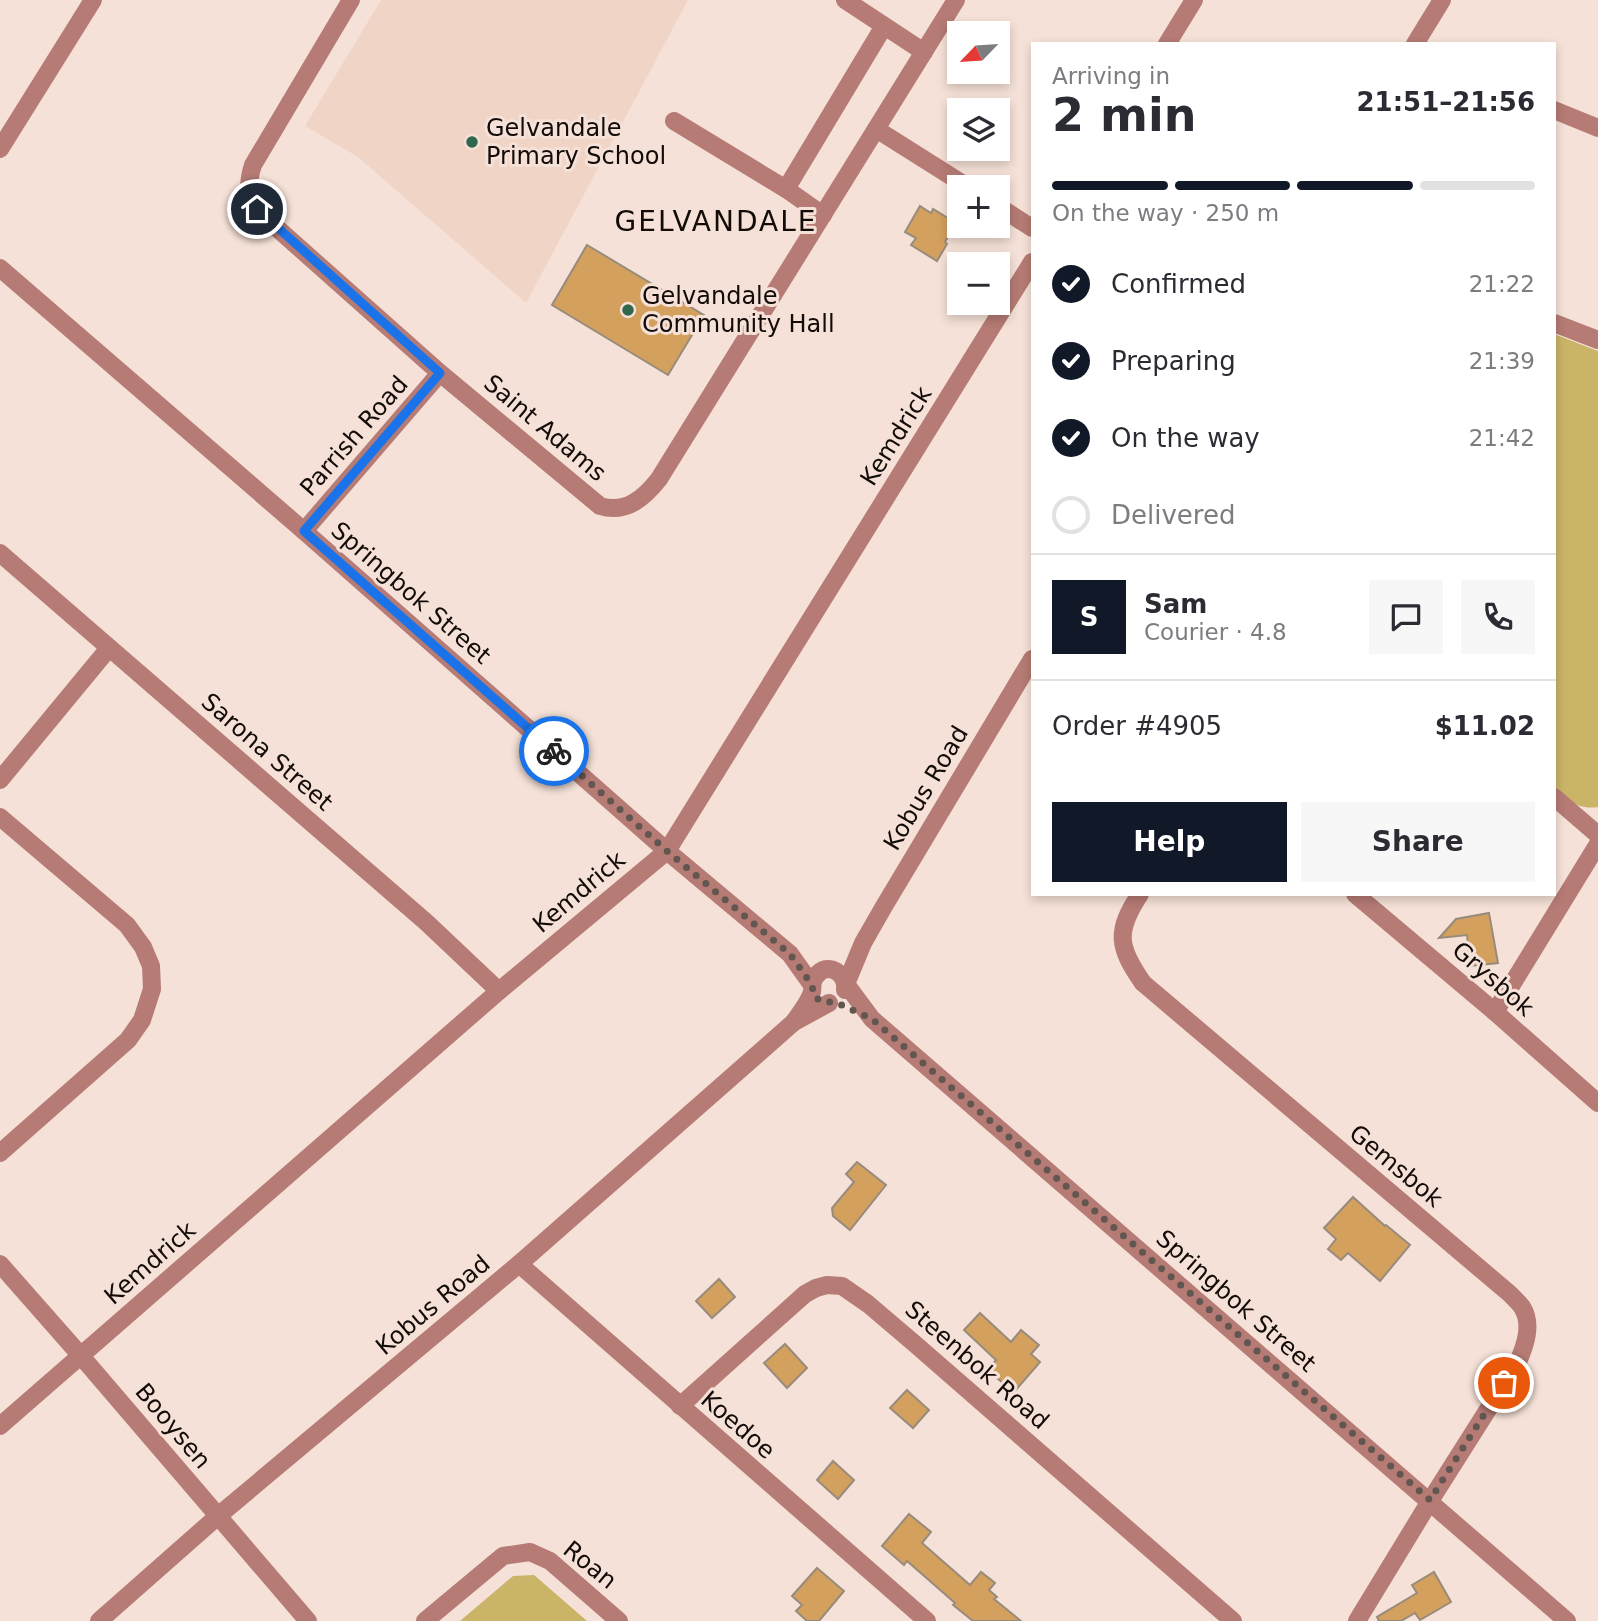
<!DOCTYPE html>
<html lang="en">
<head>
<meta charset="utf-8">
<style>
	body { margin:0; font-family:"DejaVu Sans",sans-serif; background:#f7f7f7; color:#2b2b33; height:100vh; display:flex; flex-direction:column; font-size:26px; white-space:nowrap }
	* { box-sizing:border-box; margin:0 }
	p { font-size:23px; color:#7c7c81 }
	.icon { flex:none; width:38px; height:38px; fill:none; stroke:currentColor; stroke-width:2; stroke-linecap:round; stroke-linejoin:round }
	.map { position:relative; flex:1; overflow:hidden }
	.sheet { position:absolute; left:1031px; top:42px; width:525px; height:854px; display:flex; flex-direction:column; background:#fff; border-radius:0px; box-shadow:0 4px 10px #0003 }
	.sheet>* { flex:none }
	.needle { width:46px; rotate:245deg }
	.controls { position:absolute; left:947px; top:21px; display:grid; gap:14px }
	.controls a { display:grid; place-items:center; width:63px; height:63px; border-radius:0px; background:#fff; box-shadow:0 4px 10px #0003; font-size:35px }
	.pin { position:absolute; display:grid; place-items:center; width:60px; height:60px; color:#fff; margin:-30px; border:4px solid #fff; border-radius:50%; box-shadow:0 2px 7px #0007 }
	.courier { position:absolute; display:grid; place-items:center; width:70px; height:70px; margin:-35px; border:5px solid #1a73e8; border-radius:50%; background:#fff; color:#222; box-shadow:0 2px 9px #0007 }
	.overview em { font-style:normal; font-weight:800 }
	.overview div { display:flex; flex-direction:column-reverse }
	.overview { display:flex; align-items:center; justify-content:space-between; height:119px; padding:0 21px }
	h1 { font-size:46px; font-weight:800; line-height:52px }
	.bar { display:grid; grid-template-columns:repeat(4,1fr); gap:10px 7px; align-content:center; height:84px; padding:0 21px }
	.bar i { height:9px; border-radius:5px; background:#e1e1e2 }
	.bar .current { background:#111827 }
	.bar p { grid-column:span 4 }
	.line { display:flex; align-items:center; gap:18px; padding:0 21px; border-top:2px solid #e1e1e2 }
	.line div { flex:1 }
	.round { display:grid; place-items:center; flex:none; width:74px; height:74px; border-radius:0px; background:#f7f7f7 }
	ol { padding:0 21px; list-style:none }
	li { display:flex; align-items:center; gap:21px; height:77px }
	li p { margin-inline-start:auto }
	li .icon { padding:7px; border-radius:50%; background:#111827; color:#fff; stroke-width:4 }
	li:last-child { color:#7c7c81 }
	li i { width:38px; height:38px; border:4px solid #e1e1e2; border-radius:50% }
	.primary-button { display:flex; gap:14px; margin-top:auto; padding:14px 21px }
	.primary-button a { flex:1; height:80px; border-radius:0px; background:#111827; color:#fff; font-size:28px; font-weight:800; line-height:80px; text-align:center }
	.primary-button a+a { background:#f7f7f7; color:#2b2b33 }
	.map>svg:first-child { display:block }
	.built { fill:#f0d5c6 }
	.green { fill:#c9b468 }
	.building { fill:#d4a05e; stroke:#988b7c; stroke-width:2 }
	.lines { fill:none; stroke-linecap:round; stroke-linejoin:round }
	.minor { stroke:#b57b74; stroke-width:18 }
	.done { stroke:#615650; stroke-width:7; stroke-dasharray:0 12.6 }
	.route { stroke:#1a73e8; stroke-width:9 }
	.poi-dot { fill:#30674d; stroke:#f5e1d7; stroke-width:2.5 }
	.labels { text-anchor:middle; stroke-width:6; stroke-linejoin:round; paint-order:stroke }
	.poi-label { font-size:24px; fill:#120b08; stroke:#f5e1d7; text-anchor:start }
	.street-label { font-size:24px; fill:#120b08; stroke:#f5e1d7 }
	.quarter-label { font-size:28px; letter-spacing:2px; fill:#120b08; stroke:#f5e1d7 }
</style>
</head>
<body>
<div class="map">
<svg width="1598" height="1621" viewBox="0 0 1598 1621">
	<rect width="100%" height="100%" fill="#f5e1d7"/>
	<!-- built -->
	<path class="built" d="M 381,0 L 688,0 L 526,303 L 358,157 L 305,126 Z"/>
	<!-- green -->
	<g class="green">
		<path d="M 1554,334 L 1598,351 L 1598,807 C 1576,810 1570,800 1554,786 Z"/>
		<path d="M 534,1575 L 587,1621 L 460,1621 L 513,1576 Z"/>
	</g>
	<!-- building -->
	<g class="building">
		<path d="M 920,206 L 931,213 L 933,209 L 956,223 L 945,242 L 947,244 L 937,261 L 911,245 L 916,238 L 905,232 Z"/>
		<path d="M 587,245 L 704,315 L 668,375 L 552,305 Z"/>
		<path d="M 1489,913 L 1498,963 L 1470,966 L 1467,935 L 1439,938 L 1456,919 Z"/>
		<path d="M 857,1162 L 886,1185 L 850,1230 L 833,1216 L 832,1208 L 854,1182 L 846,1174 Z"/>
		<path d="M 1353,1197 L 1385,1226 L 1386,1225 L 1410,1245 L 1380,1281 L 1348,1253 L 1341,1260 L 1328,1249 L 1336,1239 L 1324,1228 Z"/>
		<path d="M 719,1279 L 735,1297 L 712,1318 L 696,1301 Z"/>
		<path d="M 980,1313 L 1011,1342 L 1021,1330 L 1039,1345 L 1031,1354 L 1040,1362 L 1014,1392 L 987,1370 L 996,1360 L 964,1330 Z"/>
		<path d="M 785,1344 L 807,1368 L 787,1388 L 764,1363 Z"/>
		<path d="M 907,1390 L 929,1410 L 913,1428 L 890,1408 Z"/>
		<path d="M 833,1461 L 854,1480 L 838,1499 L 817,1480 Z"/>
		<path d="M 909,1514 L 931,1532 L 922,1543 L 970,1585 L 981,1572 L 995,1583 L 989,1590 L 997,1597 L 994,1599 L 1021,1621 L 973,1621 L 953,1605 L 955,1603 L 907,1561 L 904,1565 L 882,1546 Z"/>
		<path d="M 817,1568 L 844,1591 L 819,1621 L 807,1621 L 796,1611 L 802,1605 L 792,1596 Z"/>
		<path d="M 1434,1572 L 1451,1602 L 1420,1620 L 1415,1613 L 1401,1621 L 1379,1621 L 1377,1617 L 1417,1593 L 1412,1585 Z"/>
	</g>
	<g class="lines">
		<!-- minor -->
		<g class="minor">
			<path d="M 351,0 L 253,165 C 242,198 256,208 278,229 L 440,373 L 600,506 C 626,514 644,498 659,479 L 956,0"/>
			<path d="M 845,0 L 924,52"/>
			<path d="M 1167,44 L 1194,0"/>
			<path d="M 1415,44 L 1442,0"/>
			<path d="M 1554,110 L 1598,128"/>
			<path d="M 674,121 L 786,189 L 823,215"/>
			<path d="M 876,129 L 968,187"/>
			<path d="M 0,149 L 93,0"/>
			<path d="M 786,189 L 884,26"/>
			<path d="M 998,206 L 1032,228"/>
			<path d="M 0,268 L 304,531 L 667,851 L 790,954 L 812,985"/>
			<path d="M 1554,323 L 1598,340"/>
			<path d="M 304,531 L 440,373"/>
			<path d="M 0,553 L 426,922 L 499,991"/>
			<path d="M 1032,659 L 883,908 L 863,943 L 846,984 L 872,1019 L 1567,1621"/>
			<path d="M 0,780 L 109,648"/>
			<path d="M 1554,797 L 1598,835"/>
			<path d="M 0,817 L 127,925 L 143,947 L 151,966 L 152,989 L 142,1020 L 128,1040 L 0,1153"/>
			<path d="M 1140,894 C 1115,932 1118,947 1143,983 L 1510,1294 C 1514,1298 1519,1303 1522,1307 C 1533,1324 1525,1346 1518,1362 L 1430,1501 L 1357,1621"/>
			<path d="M 1355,894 L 1495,1012 L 1598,1103"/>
			<path d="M 1495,1012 L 1598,844"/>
			<path d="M 794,1022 C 800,1013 809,1002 812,992 C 813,986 811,981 816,976 C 828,960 847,974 845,990"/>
			<path d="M 0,1264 L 81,1356 L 308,1621"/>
			<path d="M 519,1264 L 927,1621"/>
			<path d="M 680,1406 L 805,1294 L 816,1288 L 827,1285 L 842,1286 L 868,1304 L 915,1344 L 1233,1621"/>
			<path d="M 0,1426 L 499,991 L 667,851 L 1032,262"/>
			<path d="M 99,1621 L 218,1516 L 519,1264 L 794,1022 L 829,1003"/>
			<path d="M 425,1621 L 503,1556 L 530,1552 L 550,1561 L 619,1621"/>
		</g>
	</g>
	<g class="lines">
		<!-- done -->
		<path class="done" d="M 554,751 L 667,851 L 790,954 L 812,985 L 814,996 L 818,999 L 823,1002 L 835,1002 L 872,1019 L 1430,1500 L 1504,1383"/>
		<!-- route -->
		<path class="route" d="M 257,209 L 440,373 L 304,531 L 554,751"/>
	</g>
	<!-- markers -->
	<g class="poi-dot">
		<circle cx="472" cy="142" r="7"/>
		<circle cx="628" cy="310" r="7"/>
	</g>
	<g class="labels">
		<!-- poi labels -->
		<g class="poi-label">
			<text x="486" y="136">Gelvandale<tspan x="486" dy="28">Primary School</tspan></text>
			<text x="642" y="304">Gelvandale<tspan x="642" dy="28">Community Hall</tspan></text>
		</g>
		<!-- street labels -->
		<g class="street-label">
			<text transform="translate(545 428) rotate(40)" y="8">Saint Adams</text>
			<text transform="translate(354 436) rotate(-49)" y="8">Parrish Road</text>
			<text transform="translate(896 436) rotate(-58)" y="8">Kemdrick</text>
			<text transform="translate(411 593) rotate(41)" y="8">Springbok Street</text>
			<text transform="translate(267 752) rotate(41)" y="8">Sarona Street</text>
			<text transform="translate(926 788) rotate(-59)" y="8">Kobus Road</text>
			<text transform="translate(579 892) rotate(-40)" y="8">Kemdrick</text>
			<text transform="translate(1493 979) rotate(41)" y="8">Grysbok</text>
			<text transform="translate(1396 1166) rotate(40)" y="8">Gemsbok</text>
			<text transform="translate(150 1263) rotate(-41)" y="8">Kemdrick</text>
			<text transform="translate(1236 1301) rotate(41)" y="8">Springbok Street</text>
			<text transform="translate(433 1305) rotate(-40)" y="8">Kobus Road</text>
			<text transform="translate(977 1365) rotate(41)" y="8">Steenbok Road</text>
			<text transform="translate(738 1425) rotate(41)" y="8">Koedoe</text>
			<text transform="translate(173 1426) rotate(50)" y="8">Booysen</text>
			<text transform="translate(590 1565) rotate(39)" y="8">Roan</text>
		</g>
		<!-- quarter labels -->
		<g class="quarter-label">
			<text x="716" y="231">GELVANDALE</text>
		</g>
	</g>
</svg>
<div class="controls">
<a><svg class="needle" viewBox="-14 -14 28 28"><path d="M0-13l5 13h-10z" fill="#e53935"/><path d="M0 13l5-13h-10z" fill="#7c7c81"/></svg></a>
<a><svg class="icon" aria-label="layers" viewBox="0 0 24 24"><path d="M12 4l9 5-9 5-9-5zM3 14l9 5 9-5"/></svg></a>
<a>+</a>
<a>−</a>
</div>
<div class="pin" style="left:1504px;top:1383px;background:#ea580c"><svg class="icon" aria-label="bag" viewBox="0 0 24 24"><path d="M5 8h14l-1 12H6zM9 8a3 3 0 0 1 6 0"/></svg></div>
<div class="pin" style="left:257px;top:209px;background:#1f2937"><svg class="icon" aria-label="home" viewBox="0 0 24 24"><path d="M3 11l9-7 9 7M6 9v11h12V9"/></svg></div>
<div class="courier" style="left:554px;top:751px"><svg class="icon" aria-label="bike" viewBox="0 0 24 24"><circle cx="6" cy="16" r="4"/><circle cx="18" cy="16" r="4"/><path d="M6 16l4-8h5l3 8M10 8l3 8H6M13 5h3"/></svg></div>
<section class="sheet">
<div class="overview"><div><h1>2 min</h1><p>Arriving in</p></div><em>21:51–21:56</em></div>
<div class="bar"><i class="current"></i><i class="current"></i><i class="current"></i><i></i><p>On the way · 250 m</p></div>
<ol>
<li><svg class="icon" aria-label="check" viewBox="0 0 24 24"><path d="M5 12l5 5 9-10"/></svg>Confirmed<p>21:22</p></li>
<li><svg class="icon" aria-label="check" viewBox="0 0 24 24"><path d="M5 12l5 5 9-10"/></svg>Preparing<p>21:39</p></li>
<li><svg class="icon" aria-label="check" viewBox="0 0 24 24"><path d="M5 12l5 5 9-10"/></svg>On the way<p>21:42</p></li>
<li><i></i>Delivered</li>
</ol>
<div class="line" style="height:126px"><b class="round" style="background:#111827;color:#fff">S</b><div><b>Sam</b><p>Courier · 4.8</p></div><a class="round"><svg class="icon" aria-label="chat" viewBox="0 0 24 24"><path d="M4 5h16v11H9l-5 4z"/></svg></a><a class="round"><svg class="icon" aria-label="phone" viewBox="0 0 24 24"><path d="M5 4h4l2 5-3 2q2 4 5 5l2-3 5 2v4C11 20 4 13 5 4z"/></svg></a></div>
<div class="line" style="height:91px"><div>Order #4905</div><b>$11.02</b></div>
<div class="primary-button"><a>Help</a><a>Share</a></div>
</section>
</div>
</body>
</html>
